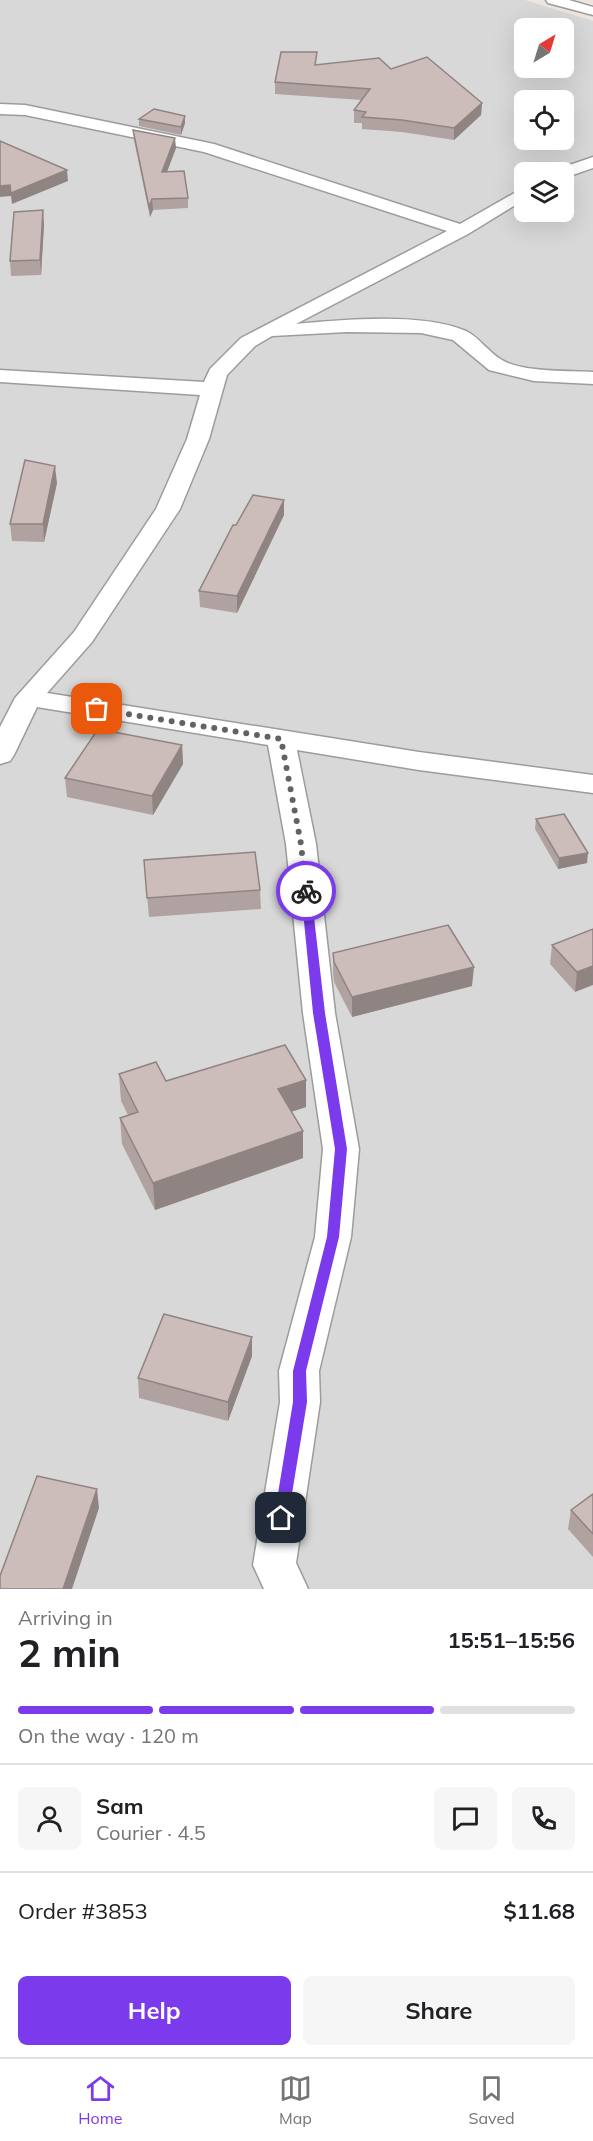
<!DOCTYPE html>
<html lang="en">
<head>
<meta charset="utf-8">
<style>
	body { margin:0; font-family:Mulish,sans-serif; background:#f6f6f6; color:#202124; height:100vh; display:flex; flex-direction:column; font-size:22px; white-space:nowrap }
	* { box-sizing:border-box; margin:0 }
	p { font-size:20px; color:#757577 }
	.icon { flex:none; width:33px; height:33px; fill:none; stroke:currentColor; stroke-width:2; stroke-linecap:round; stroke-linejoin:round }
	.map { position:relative; height:1589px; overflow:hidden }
	.sheet { display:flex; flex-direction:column; background:#fff; flex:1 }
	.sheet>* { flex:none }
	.needle { width:39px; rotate:38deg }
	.fabs { position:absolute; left:514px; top:18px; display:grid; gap:12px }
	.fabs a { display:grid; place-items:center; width:60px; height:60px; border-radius:9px; background:#fff; box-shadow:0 6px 24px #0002; font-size:30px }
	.pin { position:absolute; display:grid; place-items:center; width:51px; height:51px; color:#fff; margin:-26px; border-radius:12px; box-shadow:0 3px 9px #0006 }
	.courier { position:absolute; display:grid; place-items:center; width:60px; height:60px; margin:-30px; border:4px solid #7c3aed; border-radius:50%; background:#fff; color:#222; box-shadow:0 2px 8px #0007 }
	.summary em { font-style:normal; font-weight:700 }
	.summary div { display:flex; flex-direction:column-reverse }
	.summary { display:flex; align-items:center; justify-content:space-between; height:102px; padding:0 18px }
	h1 { font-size:39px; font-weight:700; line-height:45px }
	.bar { display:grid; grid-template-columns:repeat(4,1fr); gap:9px 6px; align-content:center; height:72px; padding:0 18px }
	.bar i { height:8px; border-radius:4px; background:#e0e0e0 }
	.bar .active { background:#7c3aed }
	.bar p { grid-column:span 4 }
	.line { display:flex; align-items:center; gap:15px; padding:0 18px; border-top:2px solid #e0e0e0 }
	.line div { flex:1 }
	.round { display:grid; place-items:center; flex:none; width:63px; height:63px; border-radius:9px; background:#f6f6f6 }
	.action { display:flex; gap:12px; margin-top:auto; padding:12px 18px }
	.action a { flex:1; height:69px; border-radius:9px; background:#7c3aed; color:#fff; font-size:24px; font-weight:700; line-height:69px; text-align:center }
	.action a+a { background:#f6f6f6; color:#202124 }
	.menu { display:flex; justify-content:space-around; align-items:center; height:84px; border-top:2px solid #e0e0e0; background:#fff; font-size:16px; color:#757577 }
	.menu a { display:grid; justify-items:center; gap:3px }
	.menu .active { color:#7c3aed }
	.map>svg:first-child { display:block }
	.residential { fill:#d9d8d8; fill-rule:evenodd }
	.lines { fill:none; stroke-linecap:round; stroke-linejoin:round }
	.minor-casing { stroke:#9c9c9c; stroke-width:3 }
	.minor { fill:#fff; fill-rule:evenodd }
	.wall { fill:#afa2a0 }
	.shaded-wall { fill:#8f8482 }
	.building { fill:#ccbcba; stroke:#8f8482; stroke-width:1.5 }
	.route { fill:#7c3aed }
	.done { stroke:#646260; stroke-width:6; stroke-dasharray:0 10.8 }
</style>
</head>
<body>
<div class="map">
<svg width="593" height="1589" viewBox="0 0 593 1589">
	<rect width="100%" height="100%" fill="#ede5e0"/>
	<!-- residential -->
	<path class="residential" d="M 0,0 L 525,0 L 593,21 L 593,1589 L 0,1589 ZM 525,28 L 564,28 L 564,68 L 525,68 ZM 525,100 L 564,100 L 564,140 L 525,140 ZM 525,172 L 564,172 L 564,212 L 525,212 Z"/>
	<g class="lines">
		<!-- minor casing -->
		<g class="minor-casing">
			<g id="minor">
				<path d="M 546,0 L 569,0 L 593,7 L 593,15 L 548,3 Z"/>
				<path d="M 0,104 L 25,105 L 214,144 L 460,224 L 525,187 L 525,199 L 468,234 L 296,324 C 344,320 421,312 466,331 C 479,337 489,353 502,360 C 520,372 570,371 593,372 L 593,384 L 534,381 L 489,370 L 453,340 L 421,333 L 347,332 L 272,336 L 255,346 L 227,375 L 209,439 L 180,509 L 92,642 L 47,693 L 419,752 L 593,775 L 593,793 L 419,770 L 297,750 L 316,844 L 335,1013 L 359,1149 L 351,1237 L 319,1371 L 320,1402 L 296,1563 L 308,1589 L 264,1589 L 253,1565 L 280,1402 L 279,1371 L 315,1237 L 323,1149 L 303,1013 L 286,844 L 268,745 L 37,707 L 14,755 L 10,761 L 0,764 L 0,727 L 15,698 L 74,632 L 156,509 L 187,439 L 200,395 L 0,382 L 0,370 L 204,382 L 210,369 L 241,338 L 447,231 L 204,152 L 25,115 L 0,114 Z"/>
				<path d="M 593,157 L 593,168 L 564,178 L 564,172 L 556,172 L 558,169 Z"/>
			</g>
		</g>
		<!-- minor -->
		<use href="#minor" class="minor"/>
	</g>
	<!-- wall -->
	<g class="wall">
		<path d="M 317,65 L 391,69 L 482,103 L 481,115 L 454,140 L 402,132 L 362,129 L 362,123 L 354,123 L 354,110 L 362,100 L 275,94 L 275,82 Z"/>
		<path d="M 185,116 L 185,123 L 181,135 L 139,126 L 139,119 Z"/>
		<path d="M 133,130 L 176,148 L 167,172 L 188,198 L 188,208 L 153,210 L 150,217 L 134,140 Z"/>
		<path d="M 44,225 L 41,275 L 11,276 L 10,261 Z"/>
		<path d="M 57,483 L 44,542 L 12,541 L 10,524 Z"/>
		<path d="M 284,515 L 237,613 L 200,607 L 199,591 L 236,525 Z"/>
		<path d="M 182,745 L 183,764 L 153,815 L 67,797 L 65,778 Z"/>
		<path d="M 536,819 L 587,863 L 558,869 L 535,829 Z"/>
		<path d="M 144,860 L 260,890 L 261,909 L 149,917 Z"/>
		<path d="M 593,929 L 575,992 L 550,964 L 552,945 Z"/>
		<path d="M 333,953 L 472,986 L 352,1017 L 334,982 L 333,972 Z"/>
		<path d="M 119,1074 L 166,1081 L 306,1080 L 306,1107 L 291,1112 L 303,1131 L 303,1158 L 155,1210 L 122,1144 L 120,1118 L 128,1115 L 121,1101 Z"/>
		<path d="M 252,1356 L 228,1421 L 139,1398 L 138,1378 Z"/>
		<path d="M 593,1494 L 593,1557 L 568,1529 L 571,1510 Z"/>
	</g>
	<!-- shaded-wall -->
	<g class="shaded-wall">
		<path d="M 482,103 L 481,115 L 454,140 L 454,128 Z"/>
		<path d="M 185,116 L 185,123 L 181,135 L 181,127 Z"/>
		<path d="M 175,138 L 176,148 L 163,182 L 162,172 Z"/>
		<path d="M 67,170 L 68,181 L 12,204 L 11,196 L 0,197 L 0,186 L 10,185 Z"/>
		<path d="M 152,199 L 153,210 L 150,217 L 149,207 Z"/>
		<path d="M 43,210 L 44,225 L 41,275 L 40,260 Z"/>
		<path d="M 55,466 L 57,483 L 44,542 L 43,524 Z"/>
		<path d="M 284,500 L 284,515 L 237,613 L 237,596 Z"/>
		<path d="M 182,745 L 183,764 L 153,815 L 152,796 Z"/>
		<path d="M 588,853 L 587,863 L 558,869 L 559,858 Z"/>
		<path d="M 593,966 L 593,985 L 575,992 L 577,972 Z"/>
		<path d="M 474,967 L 472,986 L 352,1017 L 352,997 Z"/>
		<path d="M 306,1080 L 306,1107 L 278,1116 L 278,1089 Z"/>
		<path d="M 303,1131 L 303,1158 L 155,1210 L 153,1183 Z"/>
		<path d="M 252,1337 L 252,1356 L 228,1421 L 228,1402 Z"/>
		<path d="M 97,1489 L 99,1508 L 72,1589 L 63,1589 Z"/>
	</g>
	<!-- building -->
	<g class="building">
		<path d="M 281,52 L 317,52 L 315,65 L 379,58 L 391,69 L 427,57 L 482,103 L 454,128 L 402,120 L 362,117 L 366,112 L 354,110 L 370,89 L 275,82 Z"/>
		<path d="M 154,109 L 185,116 L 181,127 L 139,119 Z"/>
		<path d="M 133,130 L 175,138 L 162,172 L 184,171 L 188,198 L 152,199 L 149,207 Z"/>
		<path d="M 0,141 L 67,170 L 11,193 L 10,185 L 0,186 Z"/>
		<path d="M 43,210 L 40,260 L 10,261 L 14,212 Z"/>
		<path d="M 25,460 L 55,466 L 43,524 L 10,524 Z"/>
		<path d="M 253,495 L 284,500 L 237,596 L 199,591 L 233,525 L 236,525 Z"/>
		<path d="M 98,729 L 182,745 L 152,796 L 65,778 Z"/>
		<path d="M 564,814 L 588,853 L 559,858 L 536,819 Z"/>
		<path d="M 255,852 L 260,890 L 147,898 L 144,860 Z"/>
		<path d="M 448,925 L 474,967 L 352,997 L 334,962 L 333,953 Z"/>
		<path d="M 593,929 L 593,966 L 577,972 L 552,945 Z"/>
		<path d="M 285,1045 L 306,1080 L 278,1089 L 303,1131 L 153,1183 L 120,1118 L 138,1112 L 119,1074 L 156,1062 L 166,1081 Z"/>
		<path d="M 164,1314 L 252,1337 L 228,1402 L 138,1378 Z"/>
		<path d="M 37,1476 L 97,1489 L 63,1589 L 0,1589 L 0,1576 Z"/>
		<path d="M 593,1494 L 593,1534 L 571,1510 Z"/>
	</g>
	<!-- route -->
	<path class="route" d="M 306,888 L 311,891 L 325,1013 L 347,1149 L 339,1237 L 306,1371 L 307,1402 L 288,1518 L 286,1523 L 281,1525 L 276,1523 L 274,1518 L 293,1402 L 293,1371 L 327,1237 L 335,1149 L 313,1013 L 301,891 Z"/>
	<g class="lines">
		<!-- done -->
		<path class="done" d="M 97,709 L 281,739 L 301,844 L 306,891"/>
	</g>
</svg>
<div class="fabs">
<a><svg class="needle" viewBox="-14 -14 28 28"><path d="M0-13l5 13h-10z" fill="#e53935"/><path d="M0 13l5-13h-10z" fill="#757577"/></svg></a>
<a><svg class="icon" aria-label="locate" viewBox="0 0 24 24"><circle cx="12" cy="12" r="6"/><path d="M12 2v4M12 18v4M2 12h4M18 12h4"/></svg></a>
<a><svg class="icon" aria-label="layers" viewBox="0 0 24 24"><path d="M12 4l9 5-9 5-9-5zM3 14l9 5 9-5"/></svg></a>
</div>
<div class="pin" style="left:97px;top:709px;background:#ea580c"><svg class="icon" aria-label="bag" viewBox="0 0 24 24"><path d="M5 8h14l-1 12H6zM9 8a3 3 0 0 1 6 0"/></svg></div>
<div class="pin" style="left:281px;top:1518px;background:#1f2937"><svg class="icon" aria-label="home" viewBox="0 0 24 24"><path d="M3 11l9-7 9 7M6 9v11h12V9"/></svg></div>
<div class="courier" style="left:306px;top:891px"><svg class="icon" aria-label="bike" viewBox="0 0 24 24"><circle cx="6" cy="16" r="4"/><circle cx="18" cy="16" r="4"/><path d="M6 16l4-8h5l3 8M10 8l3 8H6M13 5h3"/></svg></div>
</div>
<section class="sheet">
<div class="summary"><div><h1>2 min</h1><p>Arriving in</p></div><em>15:51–15:56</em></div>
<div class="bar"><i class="active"></i><i class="active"></i><i class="active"></i><i></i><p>On the way · 120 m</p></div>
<div class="line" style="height:108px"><a class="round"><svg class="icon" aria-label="person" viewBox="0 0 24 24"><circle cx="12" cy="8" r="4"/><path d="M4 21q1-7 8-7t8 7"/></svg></a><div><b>Sam</b><p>Courier · 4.5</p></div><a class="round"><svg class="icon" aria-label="chat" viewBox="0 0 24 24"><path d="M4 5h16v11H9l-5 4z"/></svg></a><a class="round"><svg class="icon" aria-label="phone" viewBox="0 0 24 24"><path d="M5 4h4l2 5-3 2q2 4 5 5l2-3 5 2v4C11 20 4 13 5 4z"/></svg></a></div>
<div class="line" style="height:78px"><div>Order #3853</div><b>$11.68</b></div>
<div class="action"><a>Help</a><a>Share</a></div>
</section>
<nav class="menu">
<a class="active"><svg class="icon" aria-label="home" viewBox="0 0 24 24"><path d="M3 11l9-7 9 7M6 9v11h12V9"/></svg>Home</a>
<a><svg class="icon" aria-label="map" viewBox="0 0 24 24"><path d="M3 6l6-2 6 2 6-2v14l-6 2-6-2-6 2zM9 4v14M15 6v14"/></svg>Map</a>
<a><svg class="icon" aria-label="saved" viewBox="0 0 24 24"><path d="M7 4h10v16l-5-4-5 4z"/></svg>Saved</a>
</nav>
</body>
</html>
